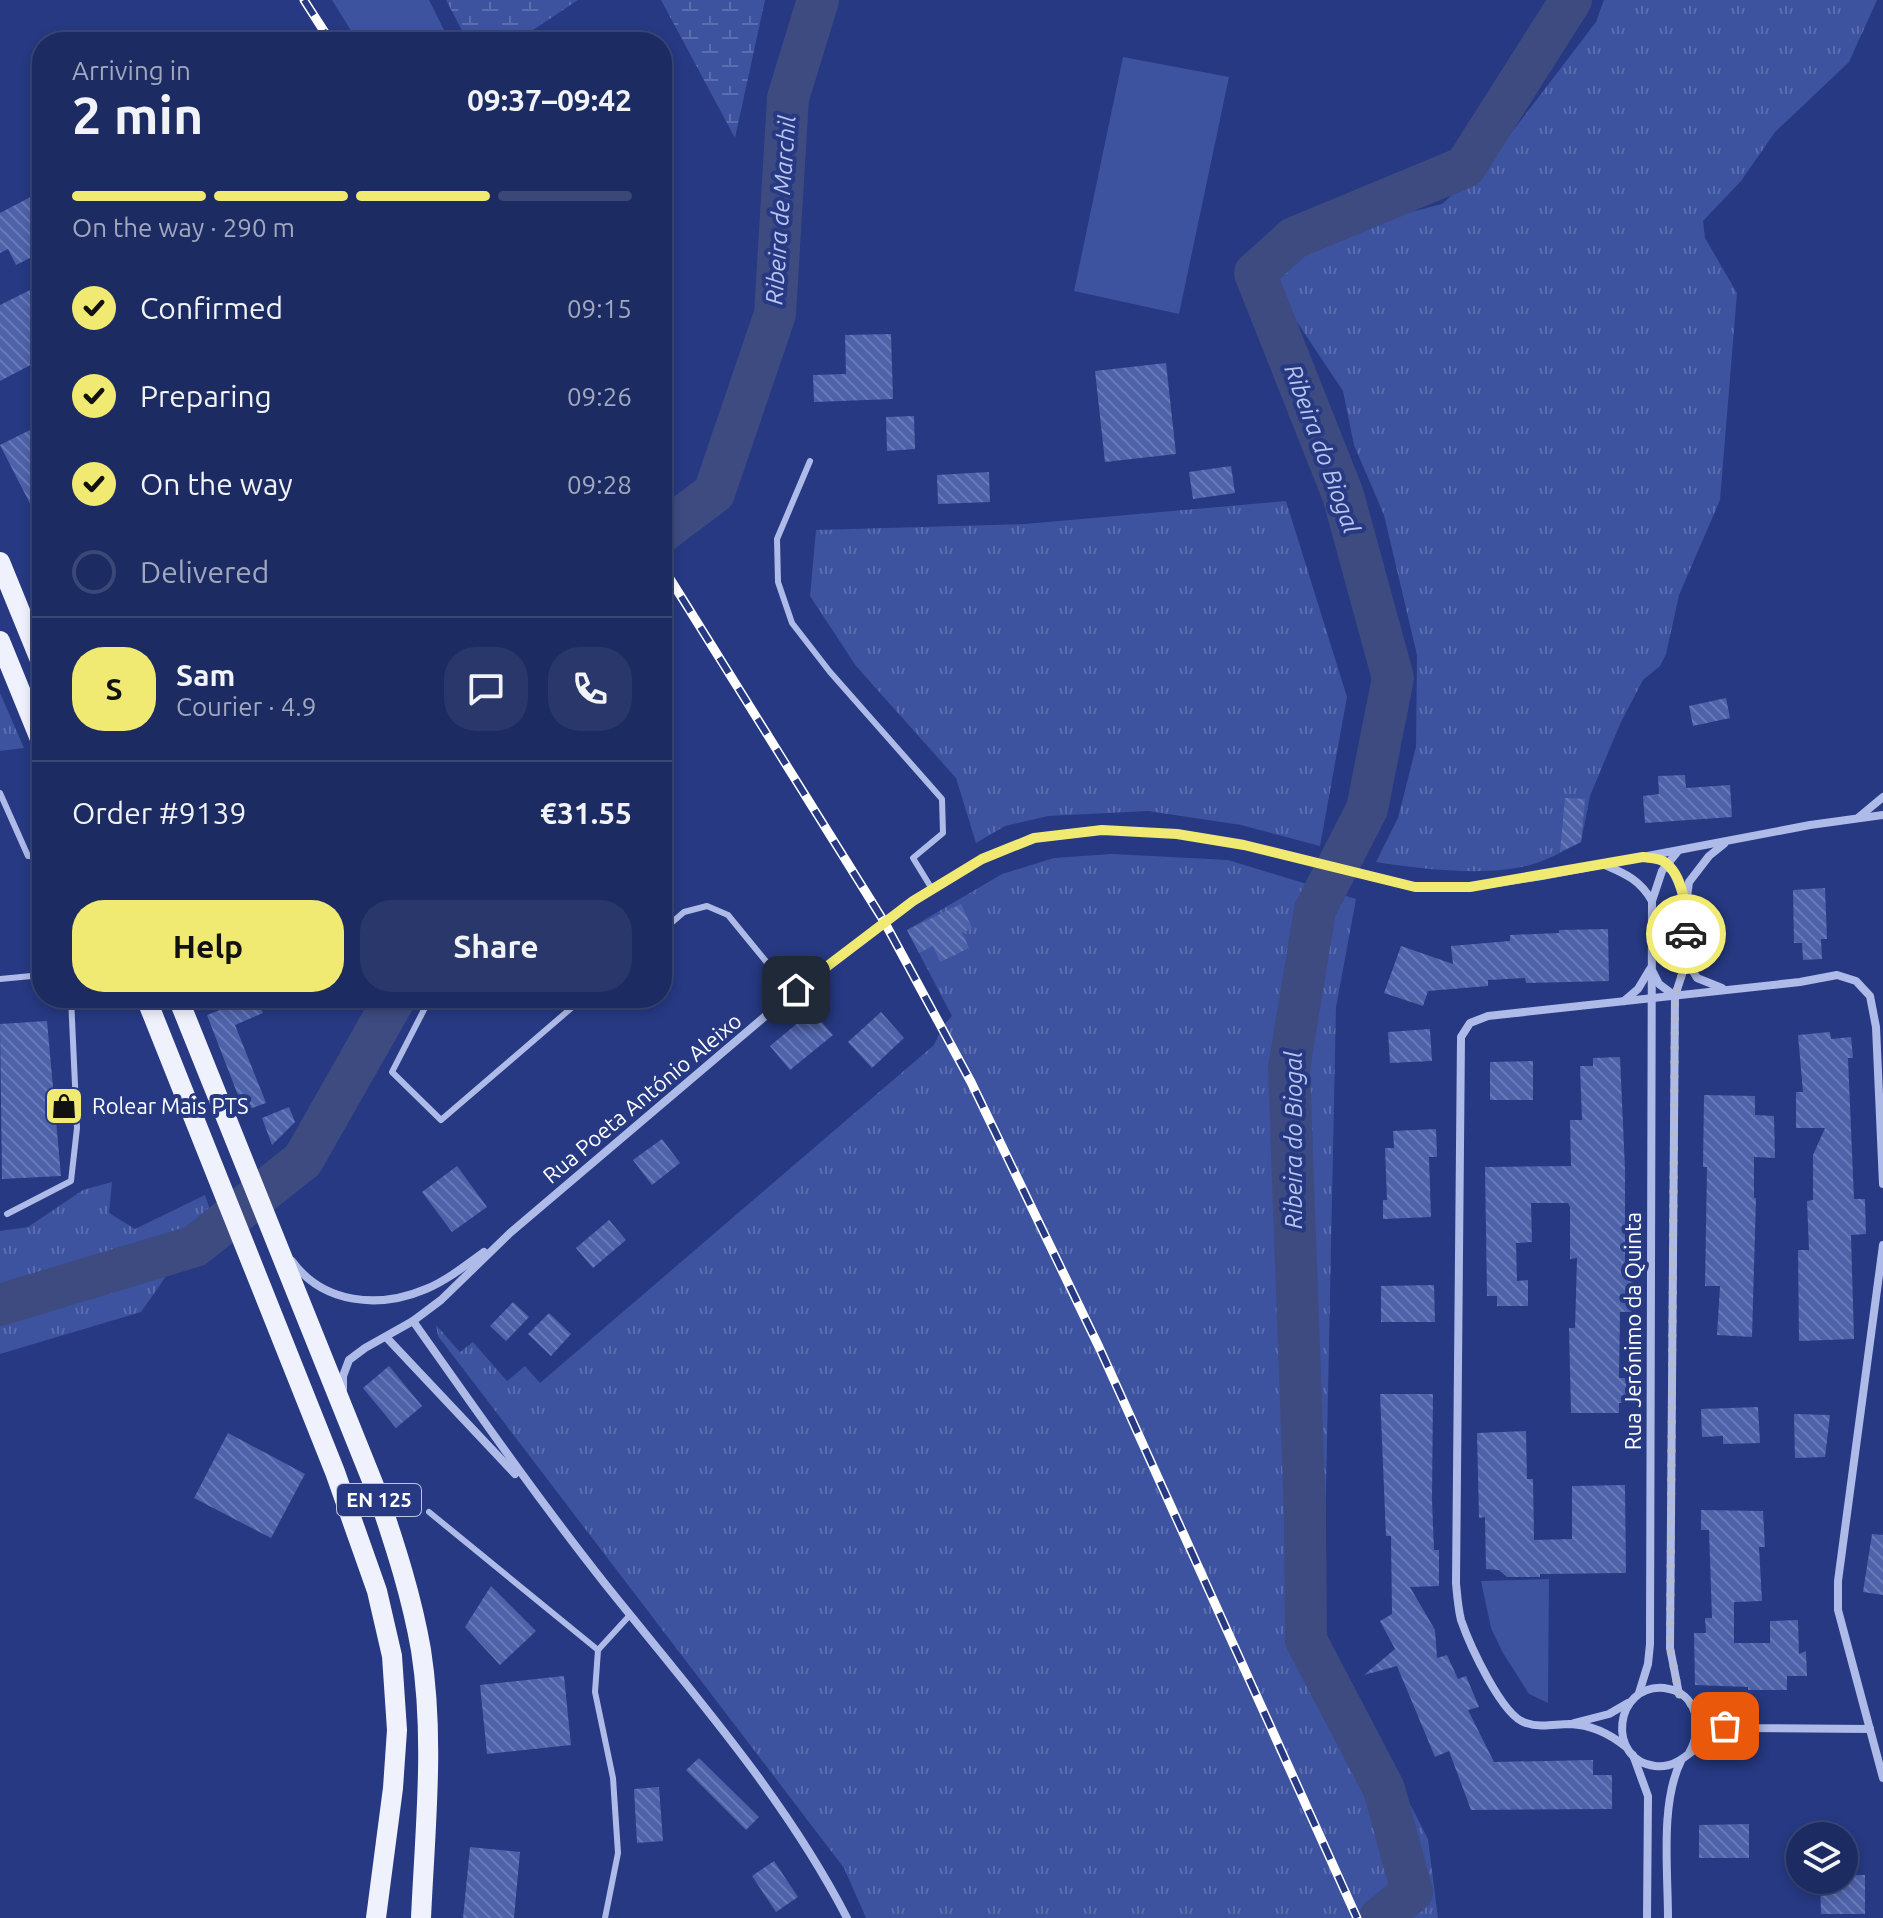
<!DOCTYPE html>
<html lang="en">
<head>
<meta charset="utf-8">
<style>
	body { margin:0; font-family:Ubuntu,sans-serif; background:#29376b; color:#f1f3f6; height:100vh; display:flex; flex-direction:column; font-size:30px; white-space:nowrap }
	* { box-sizing:border-box; margin:0 }
	p { font-size:26px; color:#a0a7be }
	.icon { flex:none; width:44px; height:44px; fill:none; stroke:currentColor; stroke-width:2; stroke-linecap:round; stroke-linejoin:round }
	.map { position:relative; flex:1; overflow:hidden }
	.side { position:absolute; left:32px; top:32px; width:640px; height:976px; display:flex; flex-direction:column; background:#1c2b62; border-radius:32px; box-shadow:0 4px 12px #0003,0 0 0 2px #3a4777 }
	.side>* { flex:none }
	.tools { position:absolute; left:1786px; top:1822px; display:grid; gap:16px }
	.tools a { display:grid; place-items:center; width:72px; height:72px; border-radius:50%; background:#1c2b62; box-shadow:0 4px 12px #0003,0 0 0 2px #3a4777; font-size:40px }
	.pin { position:absolute; display:grid; place-items:center; width:68px; height:68px; color:#fff; margin:-34px; border-radius:16px; box-shadow:0 4px 12px #0006 }
	.courier { position:absolute; display:grid; place-items:center; width:80px; height:80px; margin:-40px; border:6px solid #f0e972; border-radius:50%; background:#fff; color:#222; box-shadow:0 2px 10px #0007 }
	.headline em { font-style:normal; font-weight:700 }
	.headline div { display:flex; flex-direction:column-reverse }
	.headline { display:flex; align-items:center; justify-content:space-between; height:136px; padding:0 40px }
	h1 { font-size:52px; font-weight:700; line-height:60px }
	.bar { display:grid; grid-template-columns:repeat(4,1fr); gap:12px 8px; align-content:center; height:96px; padding:0 40px }
	.bar i { height:10px; border-radius:6px; background:#3a4777 }
	.bar .selected { background:#f0e972 }
	.bar p { grid-column:span 4 }
	.line { display:flex; align-items:center; gap:20px; padding:0 40px; border-top:2px solid #3a4777 }
	.line div { flex:1 }
	.round { display:grid; place-items:center; flex:none; width:84px; height:84px; border-radius:32px; background:#29376b }
	ol { padding:0 40px; list-style:none }
	li { display:flex; align-items:center; gap:24px; height:88px }
	li p { margin-inline-start:auto }
	li .icon { padding:8px; border-radius:50%; background:#f0e972; color:#111; stroke-width:4 }
	li:last-child { color:#a0a7be }
	li i { width:44px; height:44px; border:4px solid #3a4777; border-radius:50% }
	.primary-button { display:flex; gap:16px; margin-top:auto; padding:16px 40px }
	.primary-button a { flex:1; height:92px; border-radius:32px; background:#f0e972; color:#111; font-size:32px; font-weight:700; line-height:92px; text-align:center }
	.primary-button a+a { background:#29376b; color:#f1f3f6 }
	.map>svg:first-child { display:block }
	.grass { fill:url(#grass-tufts) }
	.wetland { fill:url(#wetland-marsh) }
	.green { fill:#3d53a0 }
	.lines { fill:none; stroke-linecap:round; stroke-linejoin:round }
	.river { stroke:#3d4b81; stroke-width:42 }
	.building { fill:url(#building-back-hatch) }
	.service { stroke:#aebae7; stroke-width:6 }
	.minor { stroke:#aebae7; stroke-width:8 }
	.primary { stroke:#eff1fd; stroke-width:20 }
	.rail-casing { stroke:#fff; stroke-width:9 }
	.rail { stroke:#263982; stroke-width:6; stroke-dasharray:18; stroke-linecap:butt }
	.done { stroke:#b3bad3; stroke-width:8; stroke-dasharray:0 14.4 }
	.route { stroke:#f0e972; stroke-width:10 }
	.labels { text-anchor:middle; stroke-width:8; stroke-linejoin:round; paint-order:stroke }
	.shield { fill:#263982; stroke:#bec4da; stroke-width:2 }
	.shield-label { font-size:20px; font-weight:bold; fill:#fff }
	.street-label { font-size:22px; fill:#fff; stroke:#263982 }
	.poi-label { font-size:22px; fill:#fff; stroke:#263982; text-anchor:start }
	.water-label { font-size:24px; font-style:italic; fill:#b9c5ee; stroke:#263982 }
</style>
</head>
<body>
<div class="map">
<svg width="1883" height="1918" viewBox="0 0 1883 1918">
	<defs>
		<pattern id="grass-tufts" width="24" height="20" patternUnits="userSpaceOnUse" patternTransform="scale(2)"><rect width="24" height="20" fill="#3d53a0"/><path d="M3 7l-1-3M5 7V3M7 7l1-3M15 17l-1-3M17 17v-4M19 17l1-3" fill="none" stroke="#5a6dae"/></pattern>
		<pattern id="wetland-marsh" width="20" height="14" patternUnits="userSpaceOnUse" patternTransform="scale(2)"><rect width="20" height="14" fill="#3d53a0"/><path d="M1 5h8M5 5V1M11 12h8M15 12V8" fill="none" stroke="#5a6dae"/></pattern>
		<pattern id="building-back-hatch" width="6" height="6" patternUnits="userSpaceOnUse" patternTransform="scale(2)"><rect width="6" height="6" fill="#4e62aa"/><path d="M-1 5l2 2M0 0l6 6M5-1l2 2" fill="none" stroke="#697ab7"/></pattern>
	</defs>
	<rect width="100%" height="100%" fill="#263982"/>
	<!-- grass -->
	<g class="grass">
		<path d="M 1604,0 L 1877,0 L 1849,62 L 1775,132 L 1741,181 L 1703,221 L 1705,238 L 1737,293 L 1720,500 L 1679,595 L 1666,654 L 1660,666 L 1643,680 L 1620,724 L 1590,796 L 1581,842 C 1565,850 1548,860 1530,865 C 1486,877 1421,869 1376,862 L 1398,818 L 1416,747 L 1417,655 L 1384,515 L 1354,445 L 1343,391 L 1281,298 L 1272,281 L 1284,264 L 1345,229 L 1442,204 L 1489,162 L 1596,22 Z"/>
		<path d="M 1286,501 L 1347,697 L 1320,846 L 1241,825 L 1148,811 L 1048,816 L 1005,826 L 976,843 L 956,778 L 856,666 L 810,596 L 816,530 L 1025,524 Z"/>
		<path d="M 0,693 L 24,748 L 0,751 Z"/>
		<path d="M 1112,854 L 1228,860 L 1356,899 L 1336,1007 L 1323,1634 L 1428,1839 L 1438,1918 L 866,1918 L 844,1868 L 438,1336 L 436,1325 L 460,1352 L 473,1342 L 507,1381 L 525,1366 L 540,1383 L 934,1045 L 943,1026 L 952,1016 L 907,930 L 1002,874 L 1054,858 Z"/>
		<path d="M 112,1182 L 109,1213 L 135,1229 L 205,1195 L 222,1246 L 169,1272 L 141,1312 L 0,1354 L 0,1231 L 28,1227 L 83,1190 Z"/>
	</g>
	<!-- wetland -->
	<g class="wetland">
		<path d="M 446,0 L 578,0 L 515,42 L 468,42 Z"/>
		<path d="M 661,0 L 765,0 L 735,138 Z"/>
	</g>
	<!-- green -->
	<g class="green">
		<path d="M 332,0 L 429,0 L 450,42 L 358,42 Z"/>
		<path d="M 1123,57 L 1229,77 L 1179,314 L 1074,291 Z"/>
		<path d="M 1549,1579 L 1548,1703 L 1529,1694 L 1503,1653 L 1491,1628 L 1481,1581 Z"/>
	</g>
	<g class="lines">
		<!-- river -->
		<g class="river">
			<path d="M 662,532 L 714,493 L 775,314 L 788,98 L 818,0"/>
			<path d="M 0,1305 L 195,1246 L 303,1160 L 395,998"/>
			<path d="M 1380,1918 L 1412,1892 L 1384,1789 L 1306,1640 L 1305,1515 L 1289,1068 L 1315,910 L 1367,809 L 1393,678 L 1343,495 L 1255,273 L 1294,238 L 1465,167 L 1571,0"/>
		</g>
	</g>
	<!-- building -->
	<g class="building">
		<path d="M 42,191 L 42,252 L 16,265 L 8,249 L 0,253 L 0,213 Z"/>
		<path d="M 30,290 L 35,300 L 42,297 L 42,359 L 0,381 L 0,305 Z"/>
		<path d="M 891,334 L 893,399 L 814,402 L 813,375 L 846,374 L 845,335 Z"/>
		<path d="M 1166,363 L 1176,454 L 1105,462 L 1095,371 Z"/>
		<path d="M 914,416 L 915,449 L 887,451 L 886,417 Z"/>
		<path d="M 42,424 L 42,527 L 0,445 Z"/>
		<path d="M 1231,466 L 1235,493 L 1193,499 L 1189,472 Z"/>
		<path d="M 989,472 L 990,502 L 938,504 L 937,475 Z"/>
		<path d="M 1726,698 L 1730,718 L 1693,726 L 1689,706 Z"/>
		<path d="M 1685,775 L 1686,788 L 1730,785 L 1732,817 L 1645,823 L 1643,796 L 1659,794 L 1658,776 Z"/>
		<path d="M 1565,798 L 1585,799 L 1581,842 L 1560,852 Z"/>
		<path d="M 1825,888 L 1827,939 L 1821,939 L 1822,959 L 1803,960 L 1802,943 L 1794,943 L 1793,890 Z"/>
		<path d="M 961,904 L 972,928 L 962,933 L 969,948 L 940,962 L 933,946 L 919,953 L 907,930 Z"/>
		<path d="M 1608,929 L 1609,981 L 1526,983 L 1525,978 L 1488,980 L 1488,986 L 1428,991 L 1423,1006 L 1384,993 L 1401,946 L 1453,964 L 1451,946 L 1510,941 L 1510,935 L 1559,933 L 1559,930 Z"/>
		<path d="M 236,998 L 256,998 L 263,1013 L 235,1025 L 266,1103 L 244,1111 L 207,1015 L 238,1003 Z"/>
		<path d="M 812,1011 L 833,1035 L 790,1070 L 770,1046 Z"/>
		<path d="M 881,1012 L 904,1038 L 872,1068 L 848,1042 Z"/>
		<path d="M 47,1021 L 61,1176 L 2,1179 L 0,1024 Z"/>
		<path d="M 1430,1029 L 1432,1061 L 1390,1063 L 1388,1032 Z"/>
		<path d="M 1830,1032 L 1831,1039 L 1851,1037 L 1853,1058 L 1848,1058 L 1854,1199 L 1865,1199 L 1866,1234 L 1851,1235 L 1854,1339 L 1799,1341 L 1798,1250 L 1809,1250 L 1807,1201 L 1813,1200 L 1813,1155 L 1825,1128 L 1796,1128 L 1796,1092 L 1803,1092 L 1798,1035 Z"/>
		<path d="M 1620,1057 L 1625,1169 L 1625,1275 L 1634,1275 L 1633,1312 L 1620,1312 L 1619,1378 L 1628,1378 L 1627,1403 L 1619,1403 L 1619,1413 L 1571,1413 L 1569,1328 L 1575,1328 L 1577,1258 L 1570,1259 L 1570,1207 L 1568,1203 L 1531,1203 L 1532,1242 L 1516,1243 L 1517,1281 L 1528,1280 L 1528,1306 L 1497,1306 L 1497,1296 L 1487,1296 L 1485,1167 L 1571,1166 L 1570,1120 L 1582,1120 L 1580,1066 L 1593,1066 L 1593,1058 Z"/>
		<path d="M 1533,1061 L 1533,1100 L 1490,1100 L 1490,1062 Z"/>
		<path d="M 1704,1095 L 1755,1096 L 1755,1115 L 1774,1116 L 1775,1158 L 1754,1157 L 1754,1198 L 1756,1198 L 1752,1337 L 1717,1335 L 1720,1286 L 1705,1286 L 1707,1167 L 1703,1167 Z"/>
		<path d="M 289,1107 L 295,1122 L 272,1145 L 262,1118 Z"/>
		<path d="M 1436,1129 L 1437,1157 L 1429,1157 L 1431,1217 L 1383,1219 L 1383,1200 L 1387,1200 L 1385,1148 L 1394,1148 L 1393,1131 Z"/>
		<path d="M 662,1139 L 680,1163 L 652,1185 L 633,1160 Z"/>
		<path d="M 457,1166 L 487,1207 L 452,1232 L 422,1192 Z"/>
		<path d="M 609,1220 L 626,1240 L 593,1268 L 576,1248 Z"/>
		<path d="M 1434,1285 L 1435,1322 L 1381,1322 L 1381,1286 Z"/>
		<path d="M 513,1302 L 529,1317 L 506,1341 L 490,1326 Z"/>
		<path d="M 549,1313 L 571,1334 L 551,1356 L 528,1334 Z"/>
		<path d="M 389,1366 L 422,1406 L 396,1428 L 363,1388 Z"/>
		<path d="M 1380,1394 L 1433,1394 L 1432,1499 L 1434,1550 L 1439,1550 L 1439,1586 L 1410,1587 L 1435,1630 L 1437,1658 L 1447,1655 L 1458,1679 L 1466,1676 L 1479,1707 L 1468,1710 L 1494,1762 L 1593,1760 L 1593,1775 L 1612,1775 L 1612,1809 L 1471,1810 L 1449,1751 L 1435,1757 L 1397,1666 L 1364,1675 L 1395,1649 L 1380,1621 L 1392,1614 L 1391,1536 L 1386,1536 Z"/>
		<path d="M 1758,1407 L 1760,1443 L 1723,1444 L 1723,1436 L 1702,1437 L 1701,1409 Z"/>
		<path d="M 1794,1414 L 1830,1415 L 1825,1457 L 1795,1458 Z"/>
		<path d="M 1526,1431 L 1527,1479 L 1533,1479 L 1534,1540 L 1572,1539 L 1572,1486 L 1625,1485 L 1626,1573 L 1540,1574 L 1540,1577 L 1507,1577 L 1499,1570 L 1486,1569 L 1485,1517 L 1479,1518 L 1477,1433 Z"/>
		<path d="M 228,1433 L 305,1474 L 271,1538 L 194,1498 Z"/>
		<path d="M 1701,1510 L 1763,1511 L 1765,1547 L 1759,1547 L 1762,1601 L 1734,1602 L 1734,1643 L 1770,1643 L 1770,1621 L 1798,1620 L 1799,1654 L 1806,1651 L 1807,1676 L 1787,1676 L 1787,1690 L 1748,1690 L 1748,1687 L 1695,1685 L 1694,1633 L 1706,1633 L 1705,1618 L 1712,1618 L 1709,1530 L 1701,1530 Z"/>
		<path d="M 1872,1534 L 1883,1535 L 1883,1595 L 1863,1592 Z"/>
		<path d="M 491,1586 L 536,1631 L 500,1665 L 465,1627 Z"/>
		<path d="M 564,1676 L 571,1745 L 487,1754 L 480,1685 Z"/>
		<path d="M 699,1758 L 759,1817 L 746,1830 L 686,1770 Z"/>
		<path d="M 659,1787 L 663,1841 L 637,1843 L 634,1789 Z"/>
		<path d="M 1749,1824 L 1749,1858 L 1699,1858 L 1699,1825 Z"/>
		<path d="M 470,1847 L 520,1852 L 514,1918 L 463,1918 Z"/>
		<path d="M 774,1861 L 798,1897 L 776,1912 L 752,1876 Z"/>
		<path d="M 1844,1875 L 1865,1875 L 1865,1914 L 1821,1914 L 1820,1880 L 1844,1880 Z"/>
	</g>
	<g class="lines">
		<!-- service -->
		<g class="service">
			<path d="M 810,461 L 777,539 L 778,582 L 792,623 L 830,672 L 942,799 L 943,833 L 913,858 L 932,889"/>
			<path d="M 0,793 L 28,856 L 42,857"/>
			<path d="M 662,931 L 684,912 L 707,906 L 728,915 L 782,981 L 796,990"/>
			<path d="M 0,979 L 42,975"/>
			<path d="M 430,998 L 392,1072 L 441,1120 L 583,998"/>
			<path d="M 7,1214 L 71,1181 L 77,1128 L 71,998"/>
			<path d="M 429,1512 L 598,1650"/>
			<path d="M 605,1918 L 618,1853 L 613,1778 L 595,1692 L 598,1650 L 630,1615"/>
		</g>
		<!-- minor -->
		<g class="minor">
			<path d="M 1859,817 L 1883,797"/>
			<path d="M 1651,858 C 1673,861 1678,882 1684,901"/>
			<path d="M 1605,865 C 1626,874 1640,880 1652,901 L 1650,1644 L 1648,1664 L 1639,1693"/>
			<path d="M 1652,901 L 1662,871 L 1678,851"/>
			<path d="M 1685,958 L 1697,978 L 1722,988"/>
			<path d="M 1653,972 L 1659,984 L 1675,996"/>
			<path d="M 1624,1001 L 1638,989 L 1650,969"/>
			<path d="M 1883,1245 L 1838,1581 L 1838,1610 L 1883,1778"/>
			<path d="M 292,1261 C 323,1304 379,1309 426,1289 C 446,1281 466,1265 484,1252"/>
			<path d="M 413,1321 C 476,1410 538,1499 606,1585 C 691,1691 784,1796 847,1918"/>
			<path d="M 386,1337 L 515,1474"/>
			<path d="M 343,1389 L 343,1376 L 349,1360 L 365,1348 L 413,1321 L 441,1300 L 510,1233 L 796,990 L 913,901 L 982,859 L 1034,838 L 1102,830 L 1177,834 L 1244,845 L 1415,887 L 1470,887 L 1542,876 L 1810,825 L 1883,815"/>
			<path d="M 1679,1694 L 1670,1648 L 1675,996 L 1685,965 L 1686,905 L 1689,882 L 1709,856 L 1724,844"/>
			<path d="M 1696,1711 L 1725,1726 L 1744,1728 L 1870,1729"/>
			<path d="M 1574,1723 L 1609,1714 L 1628,1703"/>
			<path d="M 1626,1747 C 1609,1733 1592,1725 1570,1724 C 1555,1724 1541,1728 1526,1723 C 1502,1717 1469,1643 1461,1620 C 1458,1608 1457,1594 1456,1583 L 1461,1037 L 1470,1023 L 1488,1016 L 1800,982 L 1837,975 L 1856,981 L 1870,996 L 1876,1027 L 1883,1184"/>
			<path d="M 1689,1753 C 1704,1728 1698,1692 1664,1688 C 1614,1684 1606,1760 1655,1766 C 1678,1769 1691,1750 1709,1739 C 1720,1733 1731,1731 1744,1728"/>
			<path d="M 1633,1755 L 1648,1796 L 1647,1918"/>
			<path d="M 1668,1918 C 1668,1871 1660,1803 1681,1761"/>
		</g>
		<!-- primary -->
		<g class="primary">
			<path d="M 0,562 L 42,665"/>
			<path d="M 0,641 L 42,744"/>
			<path d="M 146,998 L 335,1472 L 377,1591 L 392,1656 L 397,1730 L 393,1788 L 376,1918"/>
			<path d="M 178,998 L 379,1498 C 396,1548 412,1598 421,1650 C 435,1739 425,1829 421,1918"/>
		</g>
		<!-- rail casing -->
		<g class="rail-casing">
			<g id="rail">
				<path d="M 304,0 L 331,42"/>
				<path d="M 662,566 L 885,923 L 971,1082 L 1099,1347 L 1357,1918"/>
			</g>
		</g>
		<!-- rail -->
		<use href="#rail" class="rail"/>
	</g>
	<g class="lines">
		<!-- done -->
		<path class="done" d="M 1686,934 L 1685,965 L 1675,996 L 1670,1648 L 1679,1694 L 1687,1699 L 1696,1711 L 1725,1726"/>
		<!-- route -->
		<path class="route" d="M 796,990 L 913,901 L 982,859 L 1034,838 L 1102,830 L 1177,834 L 1244,845 L 1415,887 L 1470,887 L 1643,857 C 1649,858 1658,858 1663,861 C 1685,875 1686,911 1686,934"/>
	</g>
	<!-- icons -->
	<defs>
		<g id="shop-square" transform="scale(2)"><rect x="-9" y="-9" width="18" height="18" rx="4" fill="#f0e972" stroke="#263982"/><path d="M-5-2.5h2.3a2.7 3.5 0 0 1 5.4 0H5L5.5 6h-11ZM-1.5-2.5h3a1.5 2.3 0 0 0-3 0Z" fill="#111"/></g>
	</defs>
	<g fill-rule="evenodd">
		<use href="#shop-square" x="64" y="1106"/>
	</g>
	<g class="labels">
		<!-- shield labels -->
		<rect class="shield" x="337" y="1484" width="84" height="32" rx="6"/>
		<g class="shield-label">
			<text x="379" y="1507">EN 125</text>
		</g>
		<!-- street labels -->
		<g class="street-label">
			<text transform="translate(642 1098) rotate(-40)" y="8">Rua Poeta António Aleixo</text>
			<text transform="translate(1633 1331) rotate(-90)" y="8">Rua Jerónimo da Quinta</text>
		</g>
		<!-- poi labels -->
		<g class="poi-label">
			<text x="92" y="1114">Rolear Mais PTS</text>
		</g>
		<!-- water labels -->
		<g class="water-label">
			<text transform="translate(781 210) rotate(-86)" y="8">Ribeira de Marchil</text>
			<text transform="translate(1322 449) rotate(70)" y="8">Ribeira do Biogal</text>
			<text transform="translate(1294 1140) rotate(-90)" y="8">Ribeira do Biogal</text>
		</g>
	</g>
</svg>
<div class="tools">
<a><svg class="icon" aria-label="layers" viewBox="0 0 24 24"><path d="M12 4l9 5-9 5-9-5zM3 14l9 5 9-5"/></svg></a>
</div>
<div class="pin" style="left:1725px;top:1726px;background:#ea580c"><svg class="icon" aria-label="bag" viewBox="0 0 24 24"><path d="M5 8h14l-1 12H6zM9 8a3 3 0 0 1 6 0"/></svg></div>
<div class="pin" style="left:796px;top:990px;background:#1f2937"><svg class="icon" aria-label="home" viewBox="0 0 24 24"><path d="M3 11l9-7 9 7M6 9v11h12V9"/></svg></div>
<div class="courier" style="left:1686px;top:934px"><svg class="icon" aria-label="car" viewBox="0 0 24 24"><path d="M5 17H2v-5l4-1 3-4h7l3 4 3 1v5h-3M9 17h6M6 11h13"/><circle cx="7" cy="17" r="2"/><circle cx="17" cy="17" r="2"/></svg></div>
<section class="side">
<div class="headline"><div><h1>2 min</h1><p>Arriving in</p></div><em>09:37–09:42</em></div>
<div class="bar"><i class="selected"></i><i class="selected"></i><i class="selected"></i><i></i><p>On the way · 290 m</p></div>
<ol>
<li><svg class="icon" aria-label="check" viewBox="0 0 24 24"><path d="M5 12l5 5 9-10"/></svg>Confirmed<p>09:15</p></li>
<li><svg class="icon" aria-label="check" viewBox="0 0 24 24"><path d="M5 12l5 5 9-10"/></svg>Preparing<p>09:26</p></li>
<li><svg class="icon" aria-label="check" viewBox="0 0 24 24"><path d="M5 12l5 5 9-10"/></svg>On the way<p>09:28</p></li>
<li><i></i>Delivered</li>
</ol>
<div class="line" style="height:144px"><b class="round" style="background:#f0e972;color:#111">S</b><div><b>Sam</b><p>Courier · 4.9</p></div><a class="round"><svg class="icon" aria-label="chat" viewBox="0 0 24 24"><path d="M4 5h16v11H9l-5 4z"/></svg></a><a class="round"><svg class="icon" aria-label="phone" viewBox="0 0 24 24"><path d="M5 4h4l2 5-3 2q2 4 5 5l2-3 5 2v4C11 20 4 13 5 4z"/></svg></a></div>
<div class="line" style="height:104px"><div>Order #9139</div><b>€31.55</b></div>
<div class="primary-button"><a>Help</a><a>Share</a></div>
</section>
</div>
</body>
</html>
